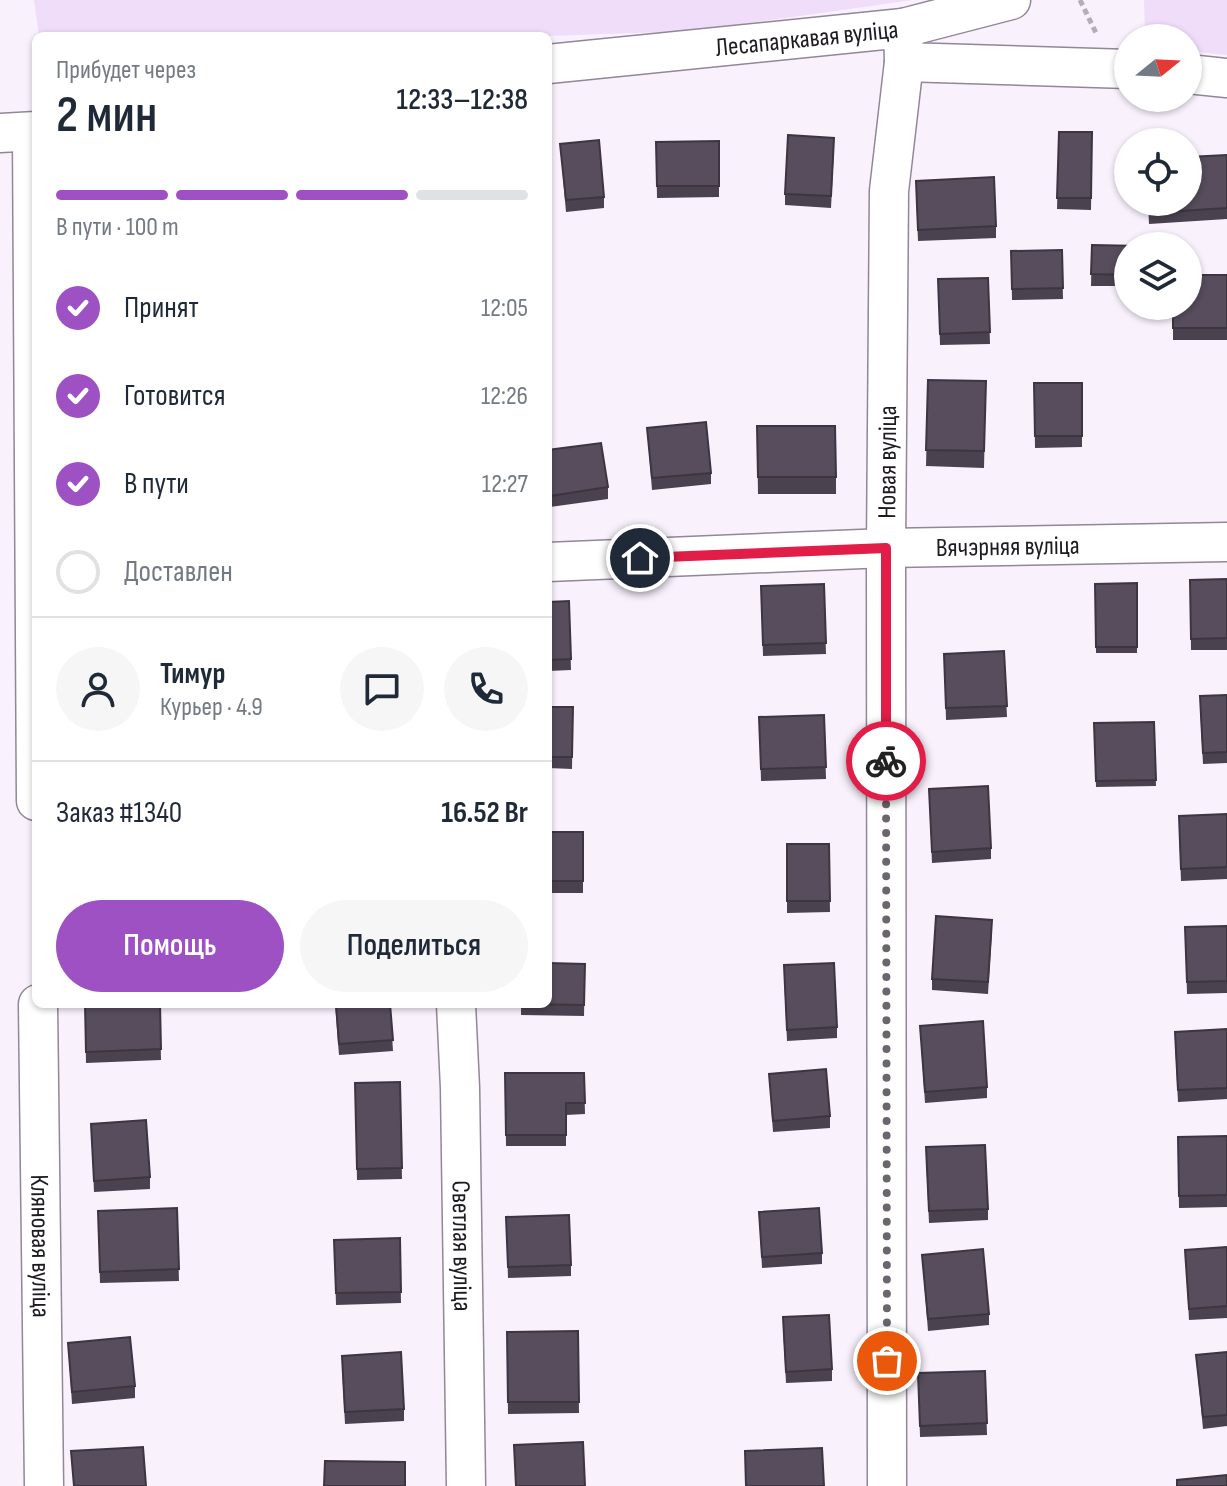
<!DOCTYPE html>
<html lang="ru">
<head>
<meta charset="utf-8">
<style>
	body { margin:0; font-family:"Sofia Sans Condensed",sans-serif; background:#f6f6f7; color:#1f2937; height:100vh; display:flex; flex-direction:column; font-size:30px; white-space:nowrap }
	* { box-sizing:border-box; margin:0 }
	p { font-size:26px; color:#747a83 }
	.icon { flex:none; width:44px; height:44px; fill:none; stroke:currentColor; stroke-width:2; stroke-linecap:round; stroke-linejoin:round }
	.map { position:relative; flex:1; overflow:hidden }
	.drawer { position:absolute; left:32px; top:32px; width:520px; height:976px; display:flex; flex-direction:column; background:#fff; border-radius:12px; box-shadow:0 2px 6px #0004 }
	.drawer>* { flex:none }
	.needle { width:52px; rotate:72deg }
	.buttons { position:absolute; left:1114px; top:24px; display:grid; gap:16px }
	.buttons a { display:grid; place-items:center; width:88px; height:88px; border-radius:50%; background:#fff; box-shadow:0 2px 6px #0004; font-size:40px }
	.pin { position:absolute; display:grid; place-items:center; width:68px; height:68px; color:#fff; margin:-34px; border:4px solid #fff; border-radius:50%; box-shadow:0 2px 8px #0007 }
	.courier { position:absolute; display:grid; place-items:center; width:80px; height:80px; margin:-40px; border:6px solid #e11d48; border-radius:50%; background:#fff; color:#222; box-shadow:0 2px 10px #0007 }
	.overview em { font-style:normal; font-weight:600 }
	.overview div { display:flex; flex-direction:column-reverse }
	.overview { display:flex; align-items:center; justify-content:space-between; height:136px; padding:0 24px }
	h1 { font-size:52px; font-weight:600; line-height:60px }
	.bar { display:grid; grid-template-columns:repeat(4,1fr); gap:12px 8px; align-content:center; height:96px; padding:0 24px }
	.bar i { height:10px; border-radius:6px; background:#e0e1e3 }
	.bar .active { background:#9e51c3 }
	.bar p { grid-column:span 4 }
	.line { display:flex; align-items:center; gap:20px; padding:0 24px; border-top:2px solid #e0e1e3 }
	.line div { flex:1 }
	.round { display:grid; place-items:center; flex:none; width:84px; height:84px; border-radius:42px; background:#f6f6f7 }
	ol { padding:0 24px; list-style:none }
	li { display:flex; align-items:center; gap:24px; height:88px }
	li p { margin-inline-start:auto }
	li .icon { padding:8px; border-radius:50%; background:#9e51c3; color:#fff; stroke-width:4 }
	li:last-child { color:#747a83 }
	li i { width:44px; height:44px; border:4px solid #e0e1e3; border-radius:50% }
	.button { display:flex; gap:16px; margin-top:auto; padding:16px 24px }
	.button a { flex:1; height:92px; border-radius:48px; background:#9e51c3; color:#fff; font-size:32px; font-weight:600; line-height:92px; text-align:center }
	.button a+a { background:#f6f6f7; color:#1f2937 }
	.map>svg:first-child { display:block }
	.green { fill:#efddfa }
	.lines { fill:none; stroke-linecap:round; stroke-linejoin:round }
	.minor-casing { stroke:#928698; stroke-width:41 }
	.path { stroke:#b4aeb8; stroke-width:5; stroke-dasharray:6 4; stroke-linecap:butt }
	.minor { stroke:#fff; stroke-width:38 }
	.wall { fill:#4b4250 }
	.building { fill:#574d5d; stroke:#3d3641; stroke-width:2 }
	.done { stroke:#6b666e; stroke-width:8; stroke-dasharray:0 14.4 }
	.route { stroke:#e11d48; stroke-width:10 }
	.labels { text-anchor:middle; stroke-width:8; stroke-linejoin:round; paint-order:stroke }
	.street-label { font-size:26px; fill:#1e1a21; stroke:#fff }
</style>
</head>
<body>
<div class="map">
<svg width="1227" height="1486" viewBox="0 0 1227 1486">
	<rect width="100%" height="100%" fill="#f9f2fd"/>
	<!-- green -->
	<g class="green">
		<path d="M 34,0 L 913,0 L 694,31 L 548,36 L 39,36 Z"/>
		<path d="M 1144,0 L 1227,0 L 1227,55 L 1188,51 L 1188,38 L 1145,38 Z"/>
	</g>
	<g class="lines">
		<!-- minor casing -->
		<g class="minor-casing">
			<g id="minor">
				<path d="M 903,28 L 1011,0"/>
				<path id="s1" d="M 548,64 L 903,28 L 904,62 L 1128,69"/>
				<path d="M 1188,74 L 1227,78"/>
				<path d="M 0,133 L 36,131"/>
				<path d="M 32,133 L 36,801"/>
				<path id="s2" d="M 548,562 L 886,548 L 1227,542"/>
				<path id="s3" d="M 38,1004 L 44,1486"/>
				<path id="s4" d="M 456,1004 L 460,1088 L 466,1486"/>
				<path id="s5" d="M 887,1486 L 886,548 L 889,191 L 904,62"/>
			</g>
		</g>
		<!-- path -->
		<path class="path" d="M 1080,0 L 1097,35"/>
		<!-- minor -->
		<use href="#minor" class="minor"/>
	</g>
	<!-- wall -->
	<g class="wall">
		<path d="M 1059,132 L 1092,132 L 1091,210 L 1057,209 Z"/>
		<path d="M 719,141 L 719,197 L 657,198 L 656,142 Z"/>
		<path d="M 560,144 L 604,197 L 604,208 L 566,212 Z"/>
		<path d="M 834,149 L 831,208 L 785,205 L 785,194 Z"/>
		<path d="M 1227,155 L 1227,219 L 1149,224 L 1148,202 L 1188,202 Z"/>
		<path d="M 916,193 L 996,226 L 996,238 L 918,241 Z"/>
		<path d="M 1092,245 L 1128,246 L 1128,286 L 1091,286 Z"/>
		<path d="M 1062,250 L 1063,299 L 1012,300 L 1011,251 Z"/>
		<path d="M 1227,275 L 1227,340 L 1173,340 L 1173,306 Z"/>
		<path d="M 988,278 L 990,344 L 940,345 L 938,279 Z"/>
		<path d="M 928,380 L 986,381 L 984,468 L 926,466 Z"/>
		<path d="M 1034,383 L 1082,383 L 1082,447 L 1035,448 Z"/>
		<path d="M 757,426 L 836,477 L 836,494 L 758,494 Z"/>
		<path d="M 647,428 L 711,473 L 711,484 L 652,490 Z"/>
		<path d="M 548,450 L 608,487 L 608,499 L 550,507 L 548,496 Z"/>
		<path d="M 1227,579 L 1227,650 L 1191,650 L 1190,580 Z"/>
		<path d="M 1137,583 L 1137,653 L 1096,653 L 1095,584 Z"/>
		<path d="M 824,584 L 826,654 L 763,656 L 761,586 Z"/>
		<path d="M 569,601 L 571,670 L 548,671 L 548,602 Z"/>
		<path d="M 1004,651 L 1007,717 L 946,720 L 944,654 Z"/>
		<path d="M 1227,695 L 1227,763 L 1203,764 L 1200,708 Z"/>
		<path d="M 548,707 L 573,707 L 572,769 L 548,768 Z"/>
		<path d="M 824,715 L 826,779 L 761,781 L 759,717 Z"/>
		<path d="M 1154,722 L 1156,786 L 1096,787 L 1094,723 Z"/>
		<path d="M 929,789 L 991,848 L 991,859 L 932,863 Z"/>
		<path d="M 1227,814 L 1227,879 L 1181,881 L 1179,827 Z"/>
		<rect x="548" y="832" width="35" height="61"/>
		<path d="M 787,844 L 829,844 L 830,912 L 787,913 Z"/>
		<path d="M 1227,926 L 1227,993 L 1187,994 L 1185,927 Z"/>
		<path d="M 992,931 L 988,994 L 932,990 L 932,979 Z"/>
		<path d="M 585,964 L 584,1016 L 521,1015 L 521,1004 Z"/>
		<path d="M 784,976 L 837,1027 L 837,1038 L 787,1041 Z"/>
		<path d="M 85,1004 L 160,1004 L 161,1060 L 86,1063 Z"/>
		<path d="M 335,1004 L 390,1004 L 393,1051 L 339,1055 Z"/>
		<path d="M 920,1026 L 987,1087 L 987,1098 L 925,1103 Z"/>
		<path d="M 1227,1029 L 1227,1099 L 1178,1102 L 1175,1043 Z"/>
		<path d="M 505,1073 L 584,1073 L 585,1114 L 566,1115 L 566,1146 L 506,1146 Z"/>
		<path d="M 769,1074 L 830,1116 L 830,1128 L 773,1132 Z"/>
		<path d="M 400,1082 L 402,1179 L 357,1180 L 355,1083 Z"/>
		<path d="M 91,1124 L 150,1177 L 150,1189 L 94,1192 Z"/>
		<path d="M 1227,1136 L 1227,1207 L 1179,1208 L 1178,1137 Z"/>
		<path d="M 926,1158 L 988,1209 L 988,1220 L 929,1223 Z"/>
		<path d="M 177,1208 L 179,1281 L 100,1283 L 98,1211 Z"/>
		<path d="M 759,1212 L 822,1253 L 822,1264 L 762,1268 Z"/>
		<path d="M 506,1217 L 571,1265 L 571,1276 L 508,1278 Z"/>
		<path d="M 400,1238 L 401,1303 L 336,1305 L 334,1240 Z"/>
		<path d="M 1227,1247 L 1227,1318 L 1189,1320 L 1185,1250 Z"/>
		<path d="M 922,1255 L 989,1314 L 989,1325 L 928,1331 Z"/>
		<path d="M 783,1328 L 832,1369 L 832,1381 L 786,1383 Z"/>
		<path d="M 578,1331 L 579,1413 L 508,1414 L 507,1332 Z"/>
		<path d="M 68,1343 L 135,1386 L 135,1398 L 72,1404 Z"/>
		<path d="M 1227,1352 L 1227,1426 L 1203,1429 L 1196,1355 Z"/>
		<path d="M 342,1367 L 404,1409 L 404,1421 L 345,1424 Z"/>
		<path d="M 985,1371 L 987,1435 L 920,1437 L 918,1373 Z"/>
	</g>
	<!-- building -->
	<g class="building">
		<path d="M 1059,132 L 1092,132 L 1091,198 L 1057,198 Z"/>
		<path d="M 788,135 L 834,138 L 831,196 L 785,194 Z"/>
		<path d="M 599,140 L 604,197 L 566,200 L 560,144 Z"/>
		<path d="M 719,141 L 719,186 L 657,186 L 656,142 Z"/>
		<path d="M 1227,155 L 1227,208 L 1149,213 L 1148,202 L 1188,202 L 1188,157 Z"/>
		<path d="M 994,177 L 996,226 L 918,230 L 916,181 Z"/>
		<path d="M 1092,245 L 1142,246 L 1128,246 L 1128,275 L 1091,274 Z"/>
		<path d="M 1062,250 L 1063,288 L 1012,289 L 1011,251 Z"/>
		<path d="M 1188,275 L 1227,275 L 1227,328 L 1173,328 L 1173,306 L 1188,306 Z"/>
		<path d="M 988,278 L 990,332 L 940,334 L 938,279 Z"/>
		<path d="M 928,380 L 986,381 L 984,451 L 926,450 Z"/>
		<path d="M 1034,383 L 1082,383 L 1082,436 L 1035,436 Z"/>
		<path d="M 706,422 L 711,473 L 652,478 L 647,428 Z"/>
		<path d="M 757,426 L 835,426 L 836,477 L 758,477 Z"/>
		<path d="M 601,443 L 608,487 L 550,496 L 548,484 L 548,450 Z"/>
		<path d="M 1227,579 L 1227,638 L 1191,639 L 1190,580 Z"/>
		<path d="M 1137,583 L 1137,647 L 1096,647 L 1095,584 Z"/>
		<path d="M 824,584 L 826,643 L 763,645 L 761,586 Z"/>
		<path d="M 569,601 L 571,659 L 548,660 L 548,602 Z"/>
		<path d="M 1004,651 L 1007,706 L 946,708 L 944,654 Z"/>
		<path d="M 1227,695 L 1227,752 L 1203,753 L 1200,696 Z"/>
		<path d="M 548,707 L 573,707 L 572,757 L 548,757 Z"/>
		<path d="M 824,715 L 826,767 L 761,769 L 759,717 Z"/>
		<path d="M 1154,722 L 1156,780 L 1096,781 L 1094,723 Z"/>
		<path d="M 988,786 L 991,848 L 932,852 L 929,789 Z"/>
		<path d="M 1227,814 L 1227,867 L 1181,869 L 1179,816 Z"/>
		<rect x="548" y="832" width="35" height="49"/>
		<path d="M 787,844 L 829,844 L 830,901 L 787,901 Z"/>
		<path d="M 936,916 L 992,920 L 988,982 L 932,979 Z"/>
		<path d="M 1227,926 L 1227,981 L 1187,982 L 1185,927 Z"/>
		<path d="M 548,963 L 585,964 L 584,1005 L 521,1004 L 548,1004 Z"/>
		<path d="M 834,963 L 837,1027 L 787,1030 L 784,965 Z"/>
		<path d="M 85,1004 L 160,1004 L 161,1049 L 86,1052 Z"/>
		<path d="M 336,1004 L 390,1004 L 393,1040 L 339,1044 Z"/>
		<path d="M 983,1021 L 987,1087 L 925,1092 L 920,1026 Z"/>
		<path d="M 1227,1029 L 1227,1088 L 1178,1090 L 1175,1032 Z"/>
		<path d="M 826,1069 L 830,1116 L 773,1121 L 769,1074 Z"/>
		<path d="M 505,1073 L 584,1073 L 585,1103 L 566,1103 L 566,1135 L 506,1135 Z"/>
		<path d="M 400,1082 L 402,1168 L 357,1169 L 355,1083 Z"/>
		<path d="M 146,1120 L 150,1177 L 94,1181 L 91,1124 Z"/>
		<path d="M 1227,1136 L 1227,1195 L 1179,1196 L 1178,1137 Z"/>
		<path d="M 985,1145 L 988,1209 L 929,1211 L 926,1147 Z"/>
		<path d="M 177,1208 L 179,1269 L 100,1272 L 98,1211 Z"/>
		<path d="M 819,1208 L 822,1253 L 762,1257 L 759,1212 Z"/>
		<path d="M 569,1215 L 571,1265 L 508,1267 L 506,1217 Z"/>
		<path d="M 400,1238 L 401,1292 L 336,1293 L 334,1240 Z"/>
		<path d="M 1227,1247 L 1227,1306 L 1189,1309 L 1185,1250 Z"/>
		<path d="M 983,1249 L 989,1314 L 928,1319 L 922,1255 Z"/>
		<path d="M 829,1315 L 832,1369 L 786,1372 L 783,1317 Z"/>
		<path d="M 578,1331 L 579,1402 L 508,1402 L 507,1332 Z"/>
		<path d="M 130,1337 L 135,1386 L 72,1392 L 68,1343 Z"/>
		<path d="M 401,1352 L 404,1409 L 345,1412 L 342,1356 Z"/>
		<path d="M 1227,1352 L 1227,1415 L 1203,1417 L 1196,1355 Z"/>
		<path d="M 985,1371 L 987,1423 L 920,1426 L 918,1373 Z"/>
		<path d="M 583,1442 L 585,1486 L 516,1486 L 514,1445 Z"/>
		<path d="M 143,1447 L 146,1486 L 74,1486 L 71,1451 Z"/>
		<path d="M 822,1448 L 824,1486 L 746,1486 L 745,1451 Z"/>
		<path d="M 325,1461 L 405,1462 L 405,1486 L 324,1486 Z"/>
		<path d="M 1227,1475 L 1227,1486 L 1177,1486 L 1177,1480 Z"/>
	</g>
	<g class="lines">
		<!-- done -->
		<path class="done" d="M 886,761 L 887,1361"/>
		<!-- route -->
		<path class="route" d="M 640,558 L 886,548 L 886,761"/>
	</g>
	<g class="labels">
		<!-- street labels -->
		<g class="street-label">
			<text dy="9" stroke="none"><textPath href="#s1" startOffset="260">Лесапаркавая вуліца</textPath></text>
			<text dy="9" stroke="none"><textPath href="#s5" startOffset="1024">Новая вуліца</textPath></text>
			<text dy="9" stroke="none"><textPath href="#s2" startOffset="460">Вячэрняя вуліца</textPath></text>
			<text dy="9" stroke="none"><textPath href="#s3" startOffset="242">Кляновая вуліца</textPath></text>
			<text dy="9" stroke="none"><textPath href="#s4" startOffset="242">Светлая вуліца</textPath></text>
		</g>
	</g>
</svg>
<div class="buttons">
<a><svg class="needle" viewBox="-14 -14 28 28"><path d="M0-13l5 13h-10z" fill="#e53935"/><path d="M0 13l5-13h-10z" fill="#747a83"/></svg></a>
<a><svg class="icon" aria-label="locate" viewBox="0 0 24 24"><circle cx="12" cy="12" r="6"/><path d="M12 2v4M12 18v4M2 12h4M18 12h4"/></svg></a>
<a><svg class="icon" aria-label="layers" viewBox="0 0 24 24"><path d="M12 4l9 5-9 5-9-5zM3 14l9 5 9-5"/></svg></a>
</div>
<div class="pin" style="left:887px;top:1361px;background:#ea580c"><svg class="icon" aria-label="bag" viewBox="0 0 24 24"><path d="M5 8h14l-1 12H6zM9 8a3 3 0 0 1 6 0"/></svg></div>
<div class="pin" style="left:640px;top:558px;background:#1f2937"><svg class="icon" aria-label="home" viewBox="0 0 24 24"><path d="M3 11l9-7 9 7M6 9v11h12V9"/></svg></div>
<div class="courier" style="left:886px;top:761px"><svg class="icon" aria-label="bike" viewBox="0 0 24 24"><circle cx="6" cy="16" r="4"/><circle cx="18" cy="16" r="4"/><path d="M6 16l4-8h5l3 8M10 8l3 8H6M13 5h3"/></svg></div>
<section class="drawer">
<div class="overview"><div><h1>2 мин</h1><p>Прибудет через</p></div><em>12:33–12:38</em></div>
<div class="bar"><i class="active"></i><i class="active"></i><i class="active"></i><i></i><p>В пути · 100 m</p></div>
<ol>
<li><svg class="icon" aria-label="check" viewBox="0 0 24 24"><path d="M5 12l5 5 9-10"/></svg>Принят<p>12:05</p></li>
<li><svg class="icon" aria-label="check" viewBox="0 0 24 24"><path d="M5 12l5 5 9-10"/></svg>Готовится<p>12:26</p></li>
<li><svg class="icon" aria-label="check" viewBox="0 0 24 24"><path d="M5 12l5 5 9-10"/></svg>В пути<p>12:27</p></li>
<li><i></i>Доставлен</li>
</ol>
<div class="line" style="height:144px"><a class="round"><svg class="icon" aria-label="person" viewBox="0 0 24 24"><circle cx="12" cy="8" r="4"/><path d="M4 21q1-7 8-7t8 7"/></svg></a><div><b>Тимур</b><p>Курьер · 4.9</p></div><a class="round"><svg class="icon" aria-label="chat" viewBox="0 0 24 24"><path d="M4 5h16v11H9l-5 4z"/></svg></a><a class="round"><svg class="icon" aria-label="phone" viewBox="0 0 24 24"><path d="M5 4h4l2 5-3 2q2 4 5 5l2-3 5 2v4C11 20 4 13 5 4z"/></svg></a></div>
<div class="line" style="height:104px"><div>Заказ #1340</div><b>16.52 Br</b></div>
<div class="button"><a>Помощь</a><a>Поделиться</a></div>
</section>
</div>
</body>
</html>
